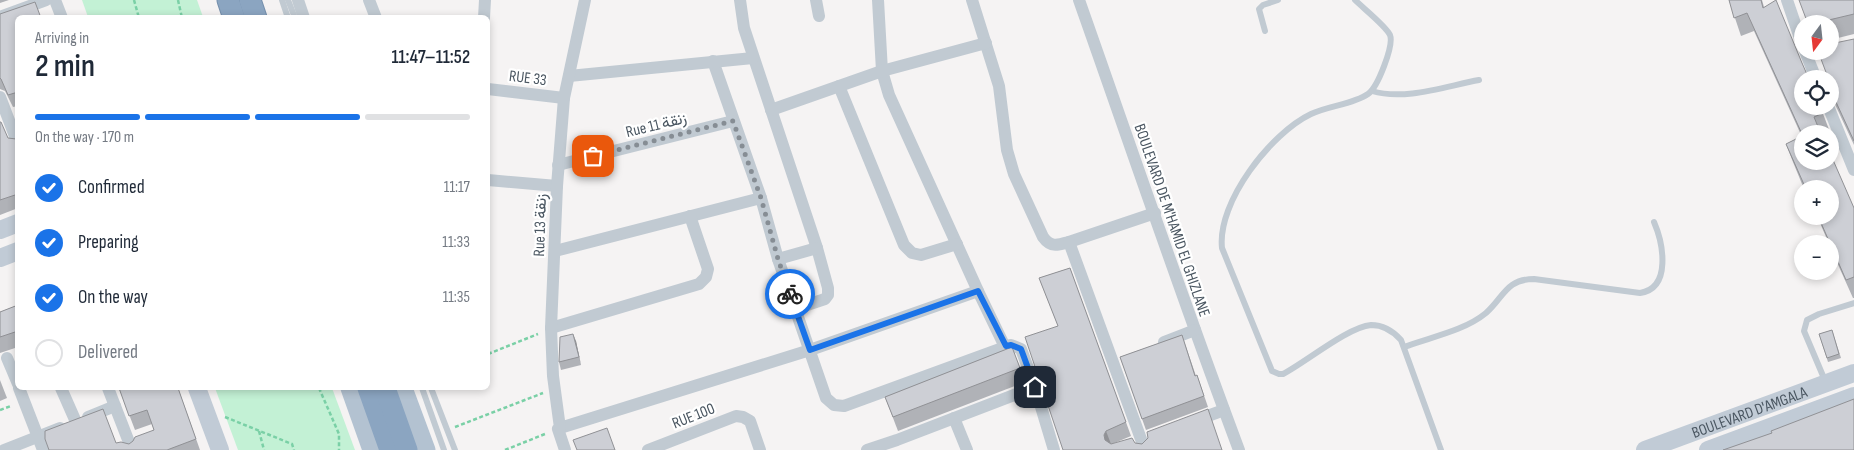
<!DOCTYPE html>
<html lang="en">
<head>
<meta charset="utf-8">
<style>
	body { margin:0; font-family:"Sofia Sans Condensed",Vazirmatn,sans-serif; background:#f6f6f7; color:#1f2937; height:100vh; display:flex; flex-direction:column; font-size:19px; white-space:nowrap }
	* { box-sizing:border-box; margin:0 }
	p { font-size:16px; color:#747a83 }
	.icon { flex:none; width:28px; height:28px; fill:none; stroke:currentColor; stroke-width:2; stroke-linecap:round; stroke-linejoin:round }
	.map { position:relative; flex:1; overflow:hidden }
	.panel { position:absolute; left:15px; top:15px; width:475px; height:375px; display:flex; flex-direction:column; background:#fff; border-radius:8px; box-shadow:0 2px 8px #0003 }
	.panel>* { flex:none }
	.needle { width:32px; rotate:195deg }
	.buttons { position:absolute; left:1794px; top:15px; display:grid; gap:10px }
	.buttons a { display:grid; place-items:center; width:45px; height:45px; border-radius:50%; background:#fff; box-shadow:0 2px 8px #0003; font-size:25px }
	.pin { position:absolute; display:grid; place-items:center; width:42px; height:42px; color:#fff; margin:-21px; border-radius:10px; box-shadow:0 2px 8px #0006 }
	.courier { position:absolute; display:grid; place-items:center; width:50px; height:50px; margin:-25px; border:4px solid #1a73e8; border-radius:50%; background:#fff; color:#222; box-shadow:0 1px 6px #0007 }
	.headline em { font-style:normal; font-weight:600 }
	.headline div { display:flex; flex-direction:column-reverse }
	.headline { display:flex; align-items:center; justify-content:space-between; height:85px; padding:0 20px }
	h1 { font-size:32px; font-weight:600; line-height:38px }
	.bar { display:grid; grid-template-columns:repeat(4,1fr); gap:8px 5px; align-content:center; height:60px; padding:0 20px }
	.bar i { height:6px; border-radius:4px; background:#e0e1e3 }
	.bar .active { background:#1a73e8 }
	.bar p { grid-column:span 4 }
	ol { padding:0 20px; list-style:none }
	li { display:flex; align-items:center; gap:15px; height:55px }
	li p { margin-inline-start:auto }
	li .icon { padding:5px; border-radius:50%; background:#1a73e8; color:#fff; stroke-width:4 }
	li:last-child { color:#747a83 }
	li i { width:28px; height:28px; border:2px solid #e0e1e3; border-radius:50% }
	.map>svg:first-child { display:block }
	.green { fill:#c3f1d5 }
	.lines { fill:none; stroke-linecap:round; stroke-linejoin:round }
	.highway-casing { stroke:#7690ad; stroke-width:23 }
	.path { stroke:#7ad0a6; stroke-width:2.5; stroke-dasharray:4 2.5; stroke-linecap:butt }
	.lane { stroke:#c1cad2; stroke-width:6 }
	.street { stroke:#c1cad2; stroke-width:12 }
	.secondary { stroke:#c1cbd6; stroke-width:18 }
	.primary { stroke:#b3c2d1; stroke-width:19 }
	.highway { stroke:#8ba5c1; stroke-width:21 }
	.wall { fill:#b0b2b7 }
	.shaded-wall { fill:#909195 }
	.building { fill:#cdcfd5; stroke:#909195 }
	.done { stroke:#868d94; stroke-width:5; stroke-dasharray:0 9 }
	.route { stroke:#1a73e8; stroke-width:6 }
	.labels { text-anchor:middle; stroke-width:4.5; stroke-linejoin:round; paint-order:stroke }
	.street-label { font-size:16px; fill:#4a5661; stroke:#fff }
</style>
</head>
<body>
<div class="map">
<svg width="1854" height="450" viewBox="0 0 1854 450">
	<rect width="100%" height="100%" fill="#f5f3f3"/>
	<!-- green -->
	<g class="green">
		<path d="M 82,0 L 197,0 L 203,17 L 88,17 Z"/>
		<path d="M 215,388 L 332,388 L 355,450 L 238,450 Z"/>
	</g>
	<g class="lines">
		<!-- highway casing -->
		<g class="highway-casing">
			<g id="highway">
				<path d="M 228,0 L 234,18"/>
				<path d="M 250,0 L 256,18"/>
				<path d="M 368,388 L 390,450"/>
				<path d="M 385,388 L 407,450"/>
			</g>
		</g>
		<!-- path -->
		<g class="path">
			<path d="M 134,0 L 139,18"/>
			<path d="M 178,0 L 182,18"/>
			<path d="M 488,354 L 538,334"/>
			<path d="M 319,388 L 339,434 L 339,450"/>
			<path d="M 0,410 L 11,406"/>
			<path d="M 225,417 L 292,444 L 294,450"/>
			<path d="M 455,427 L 543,393"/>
			<path d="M 259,431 L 264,450"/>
			<path d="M 505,450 L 545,434"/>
		</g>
		<!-- lane -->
		<g class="lane">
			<path d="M 282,0 L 288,18"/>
			<path d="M 288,0 L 295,18"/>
			<path d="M 1355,0 C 1363,8 1386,26 1390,35 C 1394,45 1378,87 1368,94 C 1354,104 1328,106 1311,114 C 1271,133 1217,202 1222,248 L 1272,371 L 1279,374 L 1283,374 C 1306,362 1348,327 1371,325 C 1383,325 1393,331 1401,340 L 1441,450"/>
			<path d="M 1265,31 L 1259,9 L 1263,5 L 1278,0"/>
			<path d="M 1372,91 C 1405,101 1446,86 1479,80"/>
			<path d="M 1404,347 C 1431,337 1464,331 1486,313 C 1504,297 1506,279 1534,279 L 1640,293 C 1672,288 1663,243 1654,222"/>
			<path d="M 1826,383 L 1804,331 L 1807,320 L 1819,314 L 1854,303"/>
			<path d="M 422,388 L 444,450"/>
			<path d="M 431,388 L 455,450"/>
		</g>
		<!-- street -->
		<g class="street">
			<path d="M 55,0 L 62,18"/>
			<path d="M 298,0 L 304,18"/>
			<path d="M 369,0 L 376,18"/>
			<path d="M 740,0 L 744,28 L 817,248 L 828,288 L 828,295 L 825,299 L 795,309"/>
			<path d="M 816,0 L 819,16"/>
			<path d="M 878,0 L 882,71 L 889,95 L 978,291 L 1005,347"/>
			<path d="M 972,0 L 999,86 L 1007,150 L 1014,174 L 1043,237 C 1051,248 1058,245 1069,242 L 1155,213"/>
			<path d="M 1079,0 C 1132,150 1183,301 1239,450"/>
			<path d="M 1787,0 L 1802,44"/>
			<path d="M 0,17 L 46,0"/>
			<path d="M 484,18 L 485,0"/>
			<path d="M 1805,51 L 1816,79"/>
			<path d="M 713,61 L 761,198 L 778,259 L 826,398 L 834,405 L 844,406 L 1011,345 L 1021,349 L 1035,387 L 1054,450"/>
			<path d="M 569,76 L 753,58"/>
			<path d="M 839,86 L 904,245 L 912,253 L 921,255 L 957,244"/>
			<path d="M 488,89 L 564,98"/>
			<path d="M 0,97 L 18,144"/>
			<path d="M 1828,106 L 1854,170"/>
			<path d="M 771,110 L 882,71 L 986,43"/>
			<path d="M 558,165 L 733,121"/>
			<path d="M 488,180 L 557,186"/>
			<path d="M 1069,242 L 1145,450"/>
			<path d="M 555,251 L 761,198"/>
			<path d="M 778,259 L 817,248"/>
			<path d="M 551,328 L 699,284 L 706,277 L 708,269 L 690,216"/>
			<path d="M 1164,342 L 1195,330"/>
			<path d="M 7,358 L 18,384"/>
			<path d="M 19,388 L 43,450"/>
			<path d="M 61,388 L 76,422"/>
			<path d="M 108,388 L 132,450"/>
			<path d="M 88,417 L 115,406"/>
			<path d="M 954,418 L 967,450"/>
			<path d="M 1194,421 L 1224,410"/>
			<path d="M 560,428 L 810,350 L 978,291"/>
			<path d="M 4,450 L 60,428"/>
			<path d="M 565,450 L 558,429 L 560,428 L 553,376 L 551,328 L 557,186 L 564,98 L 585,0"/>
			<path d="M 648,450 L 736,416 L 743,417 L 750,421 L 760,450"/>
			<path d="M 867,450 L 897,440 L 1035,387"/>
		</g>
		<!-- secondary -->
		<g class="secondary">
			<path d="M 0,230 L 18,223"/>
			<path d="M 0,258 L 18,251"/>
			<path d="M 197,388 L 220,450"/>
			<path id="s1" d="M 1645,450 L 1854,373"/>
			<path d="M 1708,450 L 1854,396"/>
		</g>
		<!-- primary -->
		<g class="primary">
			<path d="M 350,388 L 372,450"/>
			<path d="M 403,388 L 426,450"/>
		</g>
		<!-- highway -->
		<use href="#highway" class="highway"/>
	</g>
	<!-- wall -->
	<g class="wall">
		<path d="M 0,0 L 9,0 L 0,3 Z"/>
		<path d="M 1729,0 L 1762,0 L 1764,7 L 1802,63 L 1820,106 L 1830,132 L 1826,134 L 1802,134 L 1802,161 L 1854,208 L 1854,298 L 1853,298 L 1830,247 L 1830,244 L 1829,244 L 1817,216 L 1830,216 L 1830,189 L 1804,189 L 1793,162 L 1786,144 L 1802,137 L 1754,31 L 1741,36 Z"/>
		<path d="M 1854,0 L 1854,34 L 1830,40 L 1830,24 L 1808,24 Z"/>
		<path d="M 0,14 L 18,18 L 18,106 L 13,107 L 5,91 L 0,89 Z"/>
		<path d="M 1854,39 L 1854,145 L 1833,100 L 1830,99 L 1830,79 L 1827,75 Z"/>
		<path d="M 0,122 L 8,138 L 16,139 L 18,138 L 18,208 L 0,215 Z"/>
		<path d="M 1070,268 L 1131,436 L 1112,444 L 1135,443 L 1142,444 L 1223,450 L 1063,450 L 1058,326 L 1039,278 Z"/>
		<path d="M 18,305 L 18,347 L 0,353 L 0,312 Z"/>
		<path d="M 1832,330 L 1841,358 L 1828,362 L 1819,334 Z"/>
		<path d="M 1182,335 L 1196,376 L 1197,375 L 1208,407 L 1146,430 L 1120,357 Z"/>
		<path d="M 576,341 L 581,365 L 561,370 L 559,362 Z"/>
		<path d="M 1012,347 L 1025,382 L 898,431 L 885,397 Z"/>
		<path d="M 0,380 L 7,398 L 0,401 Z"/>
		<path d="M 119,388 L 178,388 L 200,450 L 49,450 L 116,443 L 129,444 L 154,430 L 152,424 L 135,430 Z"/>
	</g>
	<!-- shaded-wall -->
	<g class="shaded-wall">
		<path d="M 573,334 L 576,341 L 581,365 L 579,357 Z"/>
		<path d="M 1106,431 L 1111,444 L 1105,440 L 1104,435 Z"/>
	</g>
	<!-- building -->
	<g class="building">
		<path d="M 1729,0 L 1761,0 L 1763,8 L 1776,0 L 1802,63 L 1809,79 L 1802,79 L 1802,106 L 1820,106 L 1823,113 L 1814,117 L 1821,134 L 1802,134 L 1747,13 L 1734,18 Z"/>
		<path d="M 1799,0 L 1854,0 L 1854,14 L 1812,24 L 1808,24 Z"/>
		<path d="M 35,2 L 41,18 L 18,18 L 18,92 L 8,95 L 1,79 L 0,78 L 0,14 Z"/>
		<path d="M 1854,39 L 1854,141 L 1830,89 L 1830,79 L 1817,79 L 1827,75 L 1818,51 L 1830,51 L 1830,44 Z"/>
		<path d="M 0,122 L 1,122 L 8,138 L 16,139 L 18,138 L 18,194 L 0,200 Z"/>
		<path d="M 1802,136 L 1802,161 L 1830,161 L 1830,153 L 1854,208 L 1854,277 L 1846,280 L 1818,216 L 1830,216 L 1830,189 L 1806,189 L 1786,144 Z"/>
		<path d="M 1070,268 L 1126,422 L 1106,431 L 1104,435 L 1105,440 L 1111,444 L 1132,438 L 1135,443 L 1142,444 L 1148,438 L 1147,432 L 1208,409 L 1222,450 L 1063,450 L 1025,337 L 1058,326 L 1039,278 Z"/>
		<path d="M 18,305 L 18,331 L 0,337 L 0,312 Z"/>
		<path d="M 1832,330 L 1839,354 L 1827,358 L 1819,334 Z"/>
		<path d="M 573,334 L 579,357 L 559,362 L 560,337 Z"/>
		<path d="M 1182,335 L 1195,376 L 1197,375 L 1204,396 L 1142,419 L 1120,357 Z"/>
		<path d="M 1012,347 L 1020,368 L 893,417 L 885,397 Z"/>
		<path d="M 119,388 L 178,388 L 196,439 L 167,450 L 49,450 L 45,439 L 45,431 L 103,409 L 116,443 L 121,442 L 129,444 L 133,441 L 135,437 L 154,430 L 147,410 L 129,416 Z"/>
		<path d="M 1854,399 L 1854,450 L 1723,450 L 1772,433 L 1771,431 Z"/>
		<path d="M 607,428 L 615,450 L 577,450 L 573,440 Z"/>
	</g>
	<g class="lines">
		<!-- done -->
		<path class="done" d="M 593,156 L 733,121 L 761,198 L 778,259 L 790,294"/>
		<!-- route -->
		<path class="route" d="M 790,294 L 810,350 L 978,291 L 1006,346 L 1011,345 L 1021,349 L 1035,387"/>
	</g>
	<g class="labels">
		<!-- street labels -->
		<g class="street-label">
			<text transform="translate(528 77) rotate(7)" y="6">RUE 33</text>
			<text transform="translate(656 124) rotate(-14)" y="6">Rue 11 زنقة</text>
			<text transform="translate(1173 220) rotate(71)" y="6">BOULEVARD DE M'HAMID EL GHIZLANE</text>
			<text transform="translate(539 225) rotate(-88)" y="6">Rue 13 زنقة</text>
			<text dy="6" stroke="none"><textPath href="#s1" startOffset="111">BOULEVARD D'AMGALA</textPath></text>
			<text transform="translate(693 415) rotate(-22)" y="6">RUE 100</text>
		</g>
	</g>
</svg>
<div class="buttons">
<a><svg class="needle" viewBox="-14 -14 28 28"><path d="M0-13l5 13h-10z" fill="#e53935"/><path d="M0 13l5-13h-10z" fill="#747a83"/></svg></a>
<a><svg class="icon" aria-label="locate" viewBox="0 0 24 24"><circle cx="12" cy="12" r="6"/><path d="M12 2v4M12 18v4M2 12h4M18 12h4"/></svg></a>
<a><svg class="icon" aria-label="layers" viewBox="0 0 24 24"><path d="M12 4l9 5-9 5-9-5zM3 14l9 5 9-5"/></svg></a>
<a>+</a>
<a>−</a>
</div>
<div class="pin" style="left:593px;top:156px;background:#ea580c"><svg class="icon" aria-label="bag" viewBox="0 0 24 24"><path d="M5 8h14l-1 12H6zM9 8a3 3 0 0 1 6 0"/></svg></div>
<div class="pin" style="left:1035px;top:387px;background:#1f2937"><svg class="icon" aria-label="home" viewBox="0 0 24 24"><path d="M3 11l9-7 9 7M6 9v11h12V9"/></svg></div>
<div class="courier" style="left:790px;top:294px"><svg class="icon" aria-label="bike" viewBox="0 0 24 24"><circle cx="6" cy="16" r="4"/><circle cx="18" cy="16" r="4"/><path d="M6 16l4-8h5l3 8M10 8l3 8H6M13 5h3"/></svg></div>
<section class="panel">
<div class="headline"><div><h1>2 min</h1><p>Arriving in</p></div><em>11:47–11:52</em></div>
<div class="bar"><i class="active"></i><i class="active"></i><i class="active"></i><i></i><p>On the way · 170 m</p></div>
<ol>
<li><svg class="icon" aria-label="check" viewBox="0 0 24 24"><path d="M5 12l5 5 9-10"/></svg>Confirmed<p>11:17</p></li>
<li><svg class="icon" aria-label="check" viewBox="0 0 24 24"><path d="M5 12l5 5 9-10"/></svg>Preparing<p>11:33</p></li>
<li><svg class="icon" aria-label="check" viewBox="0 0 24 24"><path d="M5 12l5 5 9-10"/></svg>On the way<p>11:35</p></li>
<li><i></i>Delivered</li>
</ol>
</section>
</div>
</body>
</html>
